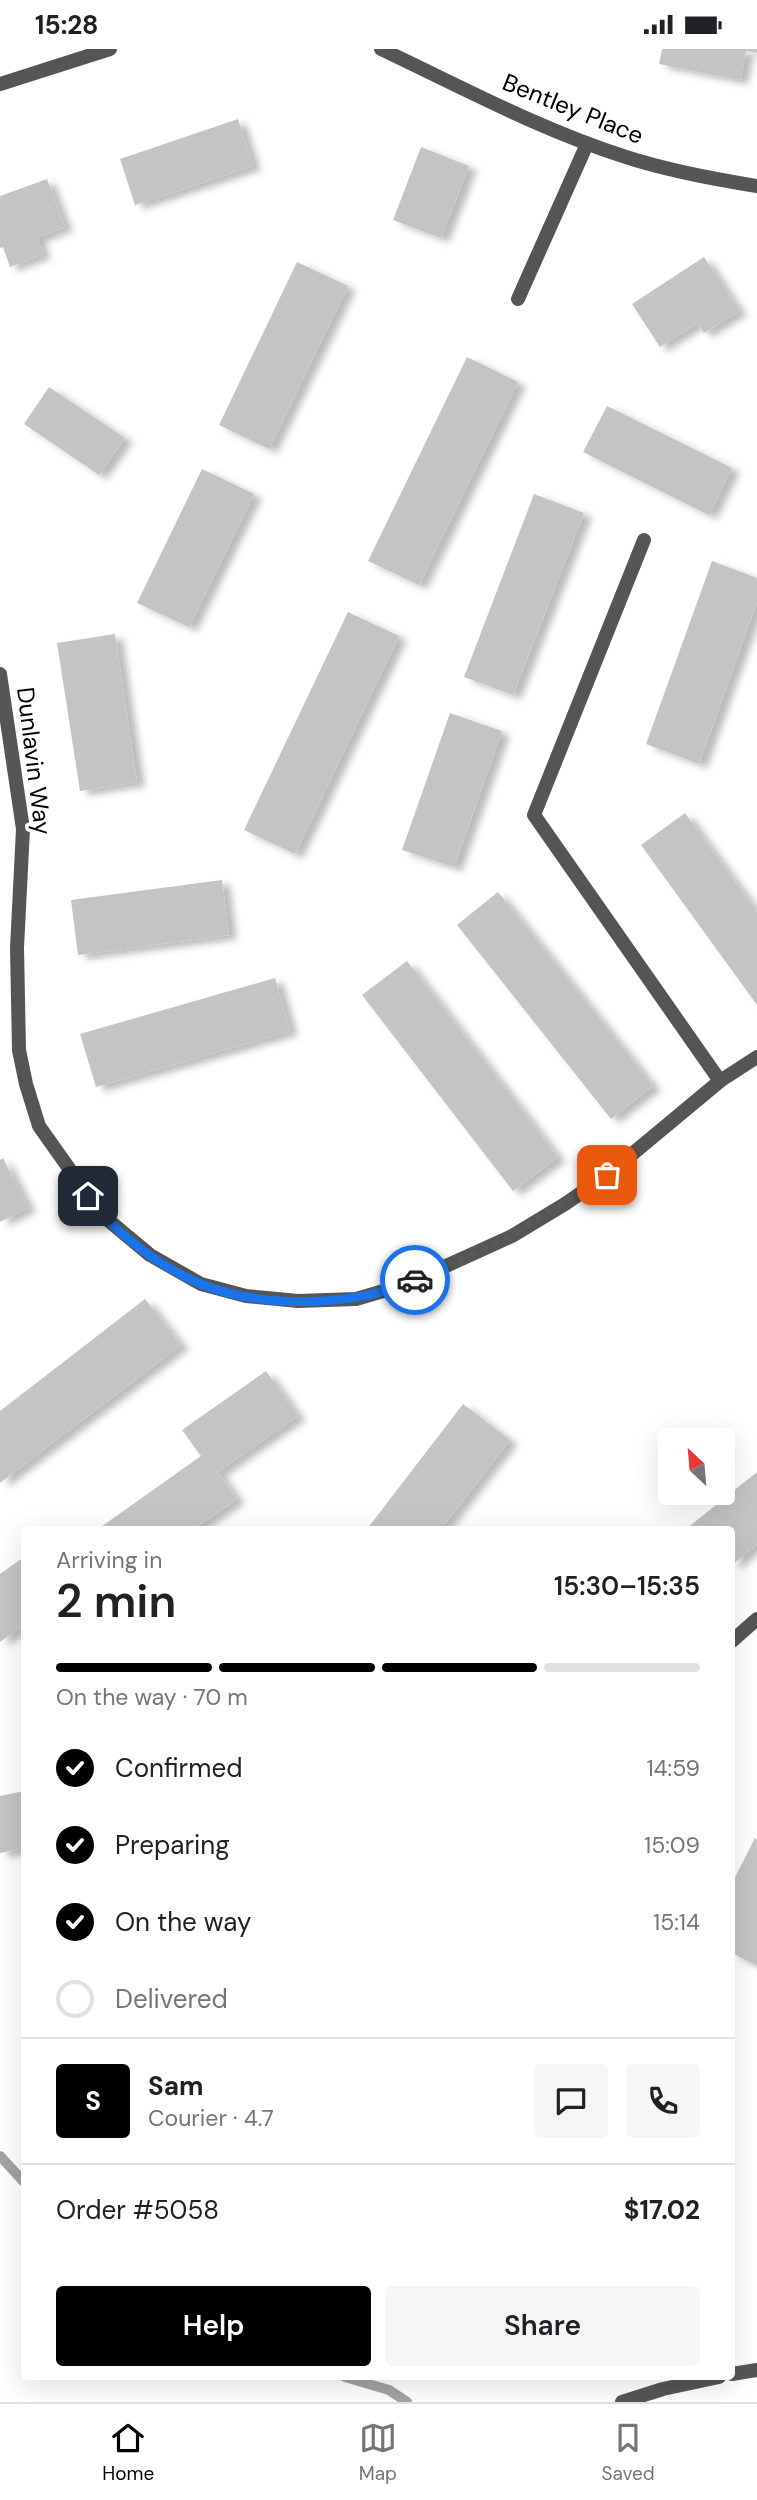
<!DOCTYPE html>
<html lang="en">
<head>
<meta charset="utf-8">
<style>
	body { margin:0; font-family:"DM Sans",sans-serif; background:#f6f6f6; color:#202124; height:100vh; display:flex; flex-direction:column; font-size:26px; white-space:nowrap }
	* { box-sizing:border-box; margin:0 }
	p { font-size:23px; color:#757577 }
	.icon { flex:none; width:38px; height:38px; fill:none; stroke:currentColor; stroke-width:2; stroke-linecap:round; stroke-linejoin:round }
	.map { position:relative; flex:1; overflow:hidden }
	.sheet { position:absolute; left:21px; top:1477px; width:714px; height:854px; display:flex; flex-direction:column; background:#fff; border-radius:7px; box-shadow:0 7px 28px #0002 }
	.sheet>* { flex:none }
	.needle { width:46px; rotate:334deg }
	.buttons { position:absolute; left:658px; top:1379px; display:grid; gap:14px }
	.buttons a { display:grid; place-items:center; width:77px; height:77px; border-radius:7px; background:#fff; box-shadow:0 7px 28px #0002; font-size:35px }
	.pin { position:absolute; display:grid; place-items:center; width:60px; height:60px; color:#fff; margin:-30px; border-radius:14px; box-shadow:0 4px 10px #0006 }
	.courier { position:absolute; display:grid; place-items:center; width:70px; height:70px; margin:-35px; border:5px solid #1a73e8; border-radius:50%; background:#fff; color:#222; box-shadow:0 2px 9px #0007 }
	.head em { font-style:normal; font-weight:600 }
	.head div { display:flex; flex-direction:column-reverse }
	.head { display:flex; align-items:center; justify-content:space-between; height:119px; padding:0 35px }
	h1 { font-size:46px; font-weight:600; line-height:52px }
	.bar { display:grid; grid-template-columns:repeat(4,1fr); gap:10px 7px; align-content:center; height:84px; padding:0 35px }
	.bar i { height:9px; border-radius:5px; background:#e0e0e0 }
	.bar .current { background:#000 }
	.bar p { grid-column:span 4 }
	.line { display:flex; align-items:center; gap:18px; padding:0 35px; border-top:2px solid #e0e0e0 }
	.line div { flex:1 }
	.round { display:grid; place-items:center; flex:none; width:74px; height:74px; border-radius:7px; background:#f6f6f6 }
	ol { padding:0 35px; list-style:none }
	li { display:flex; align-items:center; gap:21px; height:77px }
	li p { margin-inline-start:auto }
	li .icon { padding:7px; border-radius:50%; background:#000; color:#fff; stroke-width:4 }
	li:last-child { color:#757577 }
	li i { width:38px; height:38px; border:4px solid #e0e0e0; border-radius:50% }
	.cta { display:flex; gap:14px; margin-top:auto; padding:14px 35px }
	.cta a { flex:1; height:80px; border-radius:7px; background:#000; color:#fff; font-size:28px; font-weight:600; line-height:80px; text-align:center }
	.cta a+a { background:#f6f6f6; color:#202124 }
	.status { display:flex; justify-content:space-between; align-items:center; height:49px; padding:0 35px; background:#fff; direction:ltr }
	.status svg { height:19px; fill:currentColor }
	.dock { display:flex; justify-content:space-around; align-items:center; height:98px; border-top:2px solid #e0e0e0; background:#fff; font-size:19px; color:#757577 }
	.dock a { display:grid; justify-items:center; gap:4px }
	.dock .current { color:#000 }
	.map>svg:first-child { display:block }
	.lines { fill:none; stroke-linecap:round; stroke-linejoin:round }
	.stream { stroke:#a3a3a3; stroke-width:10 }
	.building { fill:#c4c4c4; filter:url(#shadow) }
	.lane { stroke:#555; stroke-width:14 }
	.street { stroke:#555; stroke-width:14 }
	.done { stroke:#595959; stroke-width:7; stroke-dasharray:0 12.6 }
	.route { stroke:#1a73e8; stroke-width:9 }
	.labels { text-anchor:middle; stroke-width:7; stroke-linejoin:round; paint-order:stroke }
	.street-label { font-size:24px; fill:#000; stroke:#fff }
</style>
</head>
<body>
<div class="status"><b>15:28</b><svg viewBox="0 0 49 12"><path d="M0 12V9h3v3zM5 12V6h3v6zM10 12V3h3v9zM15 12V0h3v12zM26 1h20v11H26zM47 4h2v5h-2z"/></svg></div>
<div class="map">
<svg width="757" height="2353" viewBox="0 0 757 2353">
	<defs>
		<filter id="shadow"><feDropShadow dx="8" dy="4.5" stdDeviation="3.5" flood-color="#0004"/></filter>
	</defs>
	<rect width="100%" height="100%" fill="#fff"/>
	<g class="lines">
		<!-- stream -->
		<g class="stream">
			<path d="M 0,2107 L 24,2133"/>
			<path d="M 345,2328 L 389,2341 L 407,2353"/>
		</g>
	</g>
	<!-- building -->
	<g class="building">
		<path d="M 662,0 L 757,0 L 757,4 L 746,2 L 740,31 L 659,15 Z"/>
		<path d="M 238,70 L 253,117 L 135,156 L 120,110 Z"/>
		<path d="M 421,98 L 469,117 L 441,189 L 393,171 Z"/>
		<path d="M 47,130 L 65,178 L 37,189 L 43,205 L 10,218 L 3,198 L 0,199 L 0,147 Z"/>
		<path d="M 704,208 L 739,262 L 704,284 L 697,274 L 660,298 L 632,255 Z"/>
		<path d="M 297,213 L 348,237 L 269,400 L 219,376 Z"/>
		<path d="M 467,308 L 518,333 L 419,536 L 368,512 Z"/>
		<path d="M 49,338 L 125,389 L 99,426 L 24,375 Z"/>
		<path d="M 607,357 L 732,419 L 709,466 L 583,403 Z"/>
		<path d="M 202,420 L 254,445 L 189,578 L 137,554 Z"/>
		<path d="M 534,445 L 584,464 L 513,646 L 464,628 Z"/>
		<path d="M 712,512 L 757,529 L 757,553 L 699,715 L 646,695 Z"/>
		<path d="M 348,563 L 399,587 L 295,805 L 244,781 Z"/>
		<path d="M 115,585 L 137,733 L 80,742 L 57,594 Z"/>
		<path d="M 450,664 L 502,682 L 454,818 L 402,801 Z"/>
		<path d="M 685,764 L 757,863 L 757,956 L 641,796 Z"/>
		<path d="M 222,831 L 229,886 L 78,906 L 71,851 Z"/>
		<path d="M 498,843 L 653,1037 L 611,1070 L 457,876 Z"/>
		<path d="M 407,912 L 558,1108 L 513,1142 L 362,946 Z"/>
		<path d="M 275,929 L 290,982 L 96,1038 L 80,985 Z"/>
		<path d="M 3,1109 L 28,1159 L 0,1173 L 0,1111 Z"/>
		<path d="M 145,1250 L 181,1296 L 0,1434 L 0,1362 Z"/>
		<path d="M 266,1322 L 298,1367 L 218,1423 L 237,1450 L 194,1480 L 98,1480 L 201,1407 L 182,1381 Z"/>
		<path d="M 463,1355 L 510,1391 L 441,1480 L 367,1480 Z"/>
		<path d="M 757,1423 L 757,1495 L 732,1516 L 732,1480 L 686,1480 Z"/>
		<path d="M 24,1508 L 24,1576 L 0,1593 L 0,1525 Z"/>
		<path d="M 24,1742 L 24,1799 L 0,1804 L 0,1747 Z"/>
		<path d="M 755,1789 L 757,1791 L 757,1917 L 732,1904 L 732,1834 Z"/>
	</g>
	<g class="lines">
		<!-- lane -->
		<g class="lane">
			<path d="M 644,491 L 534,766 L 720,1032"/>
			<path d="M 732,1592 L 757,1570"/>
		</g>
		<!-- street -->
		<g class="street">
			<path d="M 381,0 C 461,38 541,81 626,108 C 669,122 713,130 757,137"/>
			<path d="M 0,35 L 110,0"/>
			<path d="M 518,250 L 587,95"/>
			<path d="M 0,625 L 23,780 L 17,899 L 19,1001 L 26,1035 L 39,1077 L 102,1166 L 150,1206 L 201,1235 L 246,1247 L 298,1252 L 356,1250 L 404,1236 L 512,1187 L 565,1155 L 607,1126 L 720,1032 L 757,1008"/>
			<path d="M 732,2325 L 757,2321"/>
			<path d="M 622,2353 L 663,2340 L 719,2328"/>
		</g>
	</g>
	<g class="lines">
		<!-- done -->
		<path class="done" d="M 415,1231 L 512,1187 L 607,1126"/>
		<!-- route -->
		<path class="route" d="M 88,1147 C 113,1183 160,1218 201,1235 C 262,1260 355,1258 415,1231"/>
	</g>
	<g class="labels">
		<!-- street labels -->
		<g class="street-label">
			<text transform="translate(573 60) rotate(22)" y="8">Bentley Place</text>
			<text transform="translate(34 712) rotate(83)" y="8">Dunlavin Way</text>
		</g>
	</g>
</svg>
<div class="buttons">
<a><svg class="needle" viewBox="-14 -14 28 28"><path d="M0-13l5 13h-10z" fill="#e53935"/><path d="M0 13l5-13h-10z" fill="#757577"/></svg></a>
</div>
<div class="pin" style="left:607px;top:1126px;background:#ea580c"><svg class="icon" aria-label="bag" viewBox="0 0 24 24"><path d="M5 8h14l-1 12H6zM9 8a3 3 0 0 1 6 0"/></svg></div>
<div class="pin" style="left:88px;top:1147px;background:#1f2937"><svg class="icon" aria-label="home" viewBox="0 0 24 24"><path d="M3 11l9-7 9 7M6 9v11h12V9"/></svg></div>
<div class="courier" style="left:415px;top:1231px"><svg class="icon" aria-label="car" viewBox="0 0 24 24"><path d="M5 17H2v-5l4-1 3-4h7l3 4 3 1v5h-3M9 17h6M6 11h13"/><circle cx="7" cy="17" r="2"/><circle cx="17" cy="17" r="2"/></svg></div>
<section class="sheet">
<div class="head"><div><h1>2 min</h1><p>Arriving in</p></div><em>15:30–15:35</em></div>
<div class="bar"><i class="current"></i><i class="current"></i><i class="current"></i><i></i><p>On the way · 70 m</p></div>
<ol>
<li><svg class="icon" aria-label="check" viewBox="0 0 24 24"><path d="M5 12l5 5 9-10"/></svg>Confirmed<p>14:59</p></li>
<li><svg class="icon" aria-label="check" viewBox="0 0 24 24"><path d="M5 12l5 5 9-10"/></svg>Preparing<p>15:09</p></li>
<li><svg class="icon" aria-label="check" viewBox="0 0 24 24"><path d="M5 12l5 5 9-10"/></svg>On the way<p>15:14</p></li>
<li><i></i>Delivered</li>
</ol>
<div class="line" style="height:126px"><b class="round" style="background:#000;color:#fff">S</b><div><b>Sam</b><p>Courier · 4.7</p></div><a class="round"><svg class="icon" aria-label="chat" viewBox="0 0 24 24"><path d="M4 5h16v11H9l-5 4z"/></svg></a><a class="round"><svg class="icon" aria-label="phone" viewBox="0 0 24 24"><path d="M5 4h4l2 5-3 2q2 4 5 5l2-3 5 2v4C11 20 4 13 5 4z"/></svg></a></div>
<div class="line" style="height:91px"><div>Order #5058</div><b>$17.02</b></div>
<div class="cta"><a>Help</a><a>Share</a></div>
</section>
</div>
<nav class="dock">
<a class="current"><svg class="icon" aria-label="home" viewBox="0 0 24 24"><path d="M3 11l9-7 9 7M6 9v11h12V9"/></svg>Home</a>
<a><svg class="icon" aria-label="map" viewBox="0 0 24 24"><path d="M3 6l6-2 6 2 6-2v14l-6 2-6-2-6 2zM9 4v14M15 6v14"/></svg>Map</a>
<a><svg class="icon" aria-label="saved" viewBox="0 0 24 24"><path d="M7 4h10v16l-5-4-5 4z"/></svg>Saved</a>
</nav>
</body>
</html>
